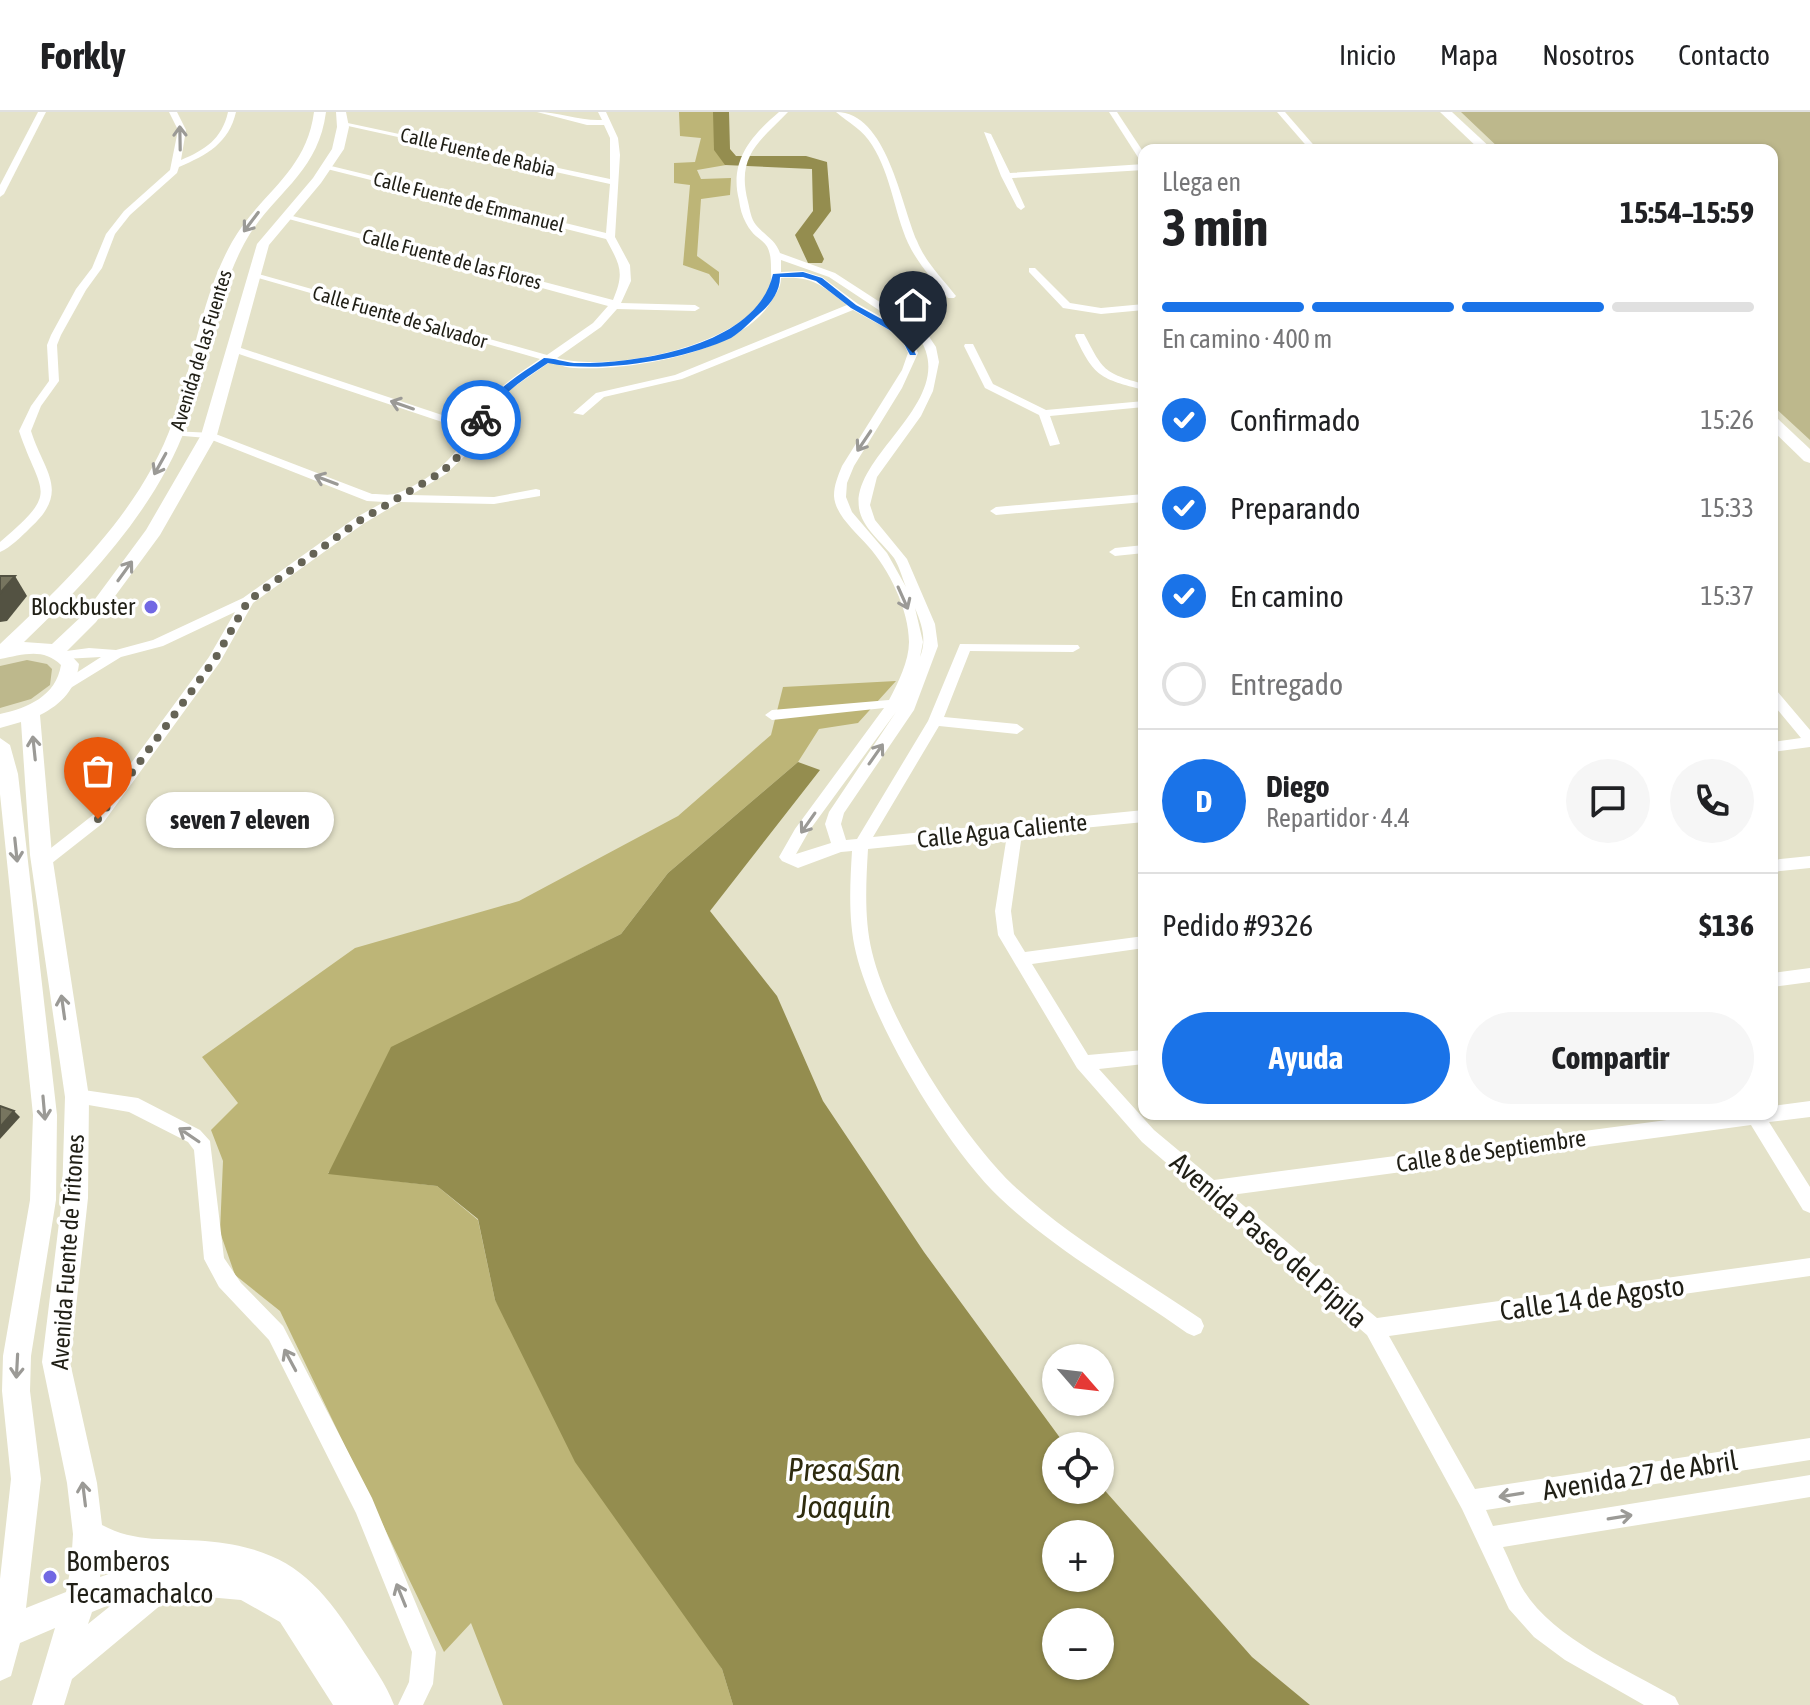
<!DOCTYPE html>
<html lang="es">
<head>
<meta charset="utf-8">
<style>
	body { margin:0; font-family:"Asap Condensed",sans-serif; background:#f6f6f6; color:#202124; height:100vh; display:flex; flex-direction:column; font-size:30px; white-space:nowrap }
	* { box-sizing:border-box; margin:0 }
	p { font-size:26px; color:#757577 }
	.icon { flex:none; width:44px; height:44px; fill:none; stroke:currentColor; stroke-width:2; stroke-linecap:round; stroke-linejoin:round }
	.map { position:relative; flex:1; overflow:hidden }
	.side { position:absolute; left:1138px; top:32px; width:640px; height:976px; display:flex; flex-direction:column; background:#fff; border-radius:16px; box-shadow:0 2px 6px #0004 }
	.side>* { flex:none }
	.needle { width:52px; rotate:118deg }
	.fabs { position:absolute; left:1042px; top:1232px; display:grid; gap:16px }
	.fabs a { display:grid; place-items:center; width:72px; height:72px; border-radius:50%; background:#fff; box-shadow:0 2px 6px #0004; font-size:40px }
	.pin { position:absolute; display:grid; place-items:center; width:68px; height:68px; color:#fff; margin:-82px -34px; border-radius:50% 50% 50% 0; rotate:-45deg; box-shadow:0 0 8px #0007 }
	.pin .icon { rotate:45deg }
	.courier { position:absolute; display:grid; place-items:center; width:80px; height:80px; margin:-40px; border:6px solid #1a73e8; border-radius:50%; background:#fff; color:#222; box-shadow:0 2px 10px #0007 }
	.bubble { position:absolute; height:56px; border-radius:28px; background:#fff; box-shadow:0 2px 6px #0004; font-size:26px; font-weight:700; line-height:56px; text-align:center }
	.summary em { font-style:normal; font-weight:700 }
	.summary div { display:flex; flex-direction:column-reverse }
	.summary { display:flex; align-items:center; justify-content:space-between; height:136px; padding:0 24px }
	h1 { font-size:52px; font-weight:700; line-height:60px }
	.bar { display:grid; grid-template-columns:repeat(4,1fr); gap:12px 8px; align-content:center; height:96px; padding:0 24px }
	.bar i { height:10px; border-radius:6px; background:#e0e0e0 }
	.bar .active { background:#1a73e8 }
	.bar p { grid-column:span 4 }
	.line { display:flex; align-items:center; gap:20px; padding:0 24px; border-top:2px solid #e0e0e0 }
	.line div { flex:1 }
	.round { display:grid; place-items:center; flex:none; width:84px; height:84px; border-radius:42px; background:#f6f6f6 }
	ol { padding:0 24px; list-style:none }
	li { display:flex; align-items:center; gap:24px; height:88px }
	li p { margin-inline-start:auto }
	li .icon { padding:8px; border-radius:50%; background:#1a73e8; color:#fff; stroke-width:4 }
	li:last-child { color:#757577 }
	li i { width:44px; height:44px; border:4px solid #e0e0e0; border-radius:50% }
	.button { display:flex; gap:16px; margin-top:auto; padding:16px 24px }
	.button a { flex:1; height:92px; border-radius:48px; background:#1a73e8; color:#fff; font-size:32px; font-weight:700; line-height:92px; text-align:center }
	.button a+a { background:#f6f6f6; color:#202124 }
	header { display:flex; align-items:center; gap:48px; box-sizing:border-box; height:112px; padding:0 40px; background:#fff; border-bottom:2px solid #e0e0e0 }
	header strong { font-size:38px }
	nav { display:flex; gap:44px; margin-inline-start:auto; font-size:28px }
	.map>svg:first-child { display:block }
	.green { fill:#bdb88c }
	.forest { fill:#bdb577 }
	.water { fill:#948d4f; fill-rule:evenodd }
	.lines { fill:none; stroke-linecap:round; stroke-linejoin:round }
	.river { fill:#948d4f; fill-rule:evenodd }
	.street { fill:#fff; fill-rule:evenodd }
	.secondary { fill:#fff; fill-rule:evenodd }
	.shaded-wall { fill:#535242 }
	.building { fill:#77755f; stroke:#535242; stroke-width:2 }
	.oneway { stroke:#9b9a96 }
	.route { fill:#1a73e8 }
	.done { stroke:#656355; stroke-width:8; stroke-dasharray:0 14.4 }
	.poi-dot { fill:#7168e3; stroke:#fff; stroke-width:3 }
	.labels { text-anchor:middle; stroke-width:7; stroke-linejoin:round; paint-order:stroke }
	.far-street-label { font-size:20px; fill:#201f16; stroke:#fff }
	.poi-label { font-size:24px; fill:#201f16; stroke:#fff; text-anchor:end }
	.street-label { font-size:24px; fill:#201f16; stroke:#fff }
	.near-street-label { font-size:28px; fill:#201f16; stroke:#fff }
	.near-poi-label { font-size:28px; fill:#201f16; stroke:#fff; text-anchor:start }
	.near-water-label { font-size:32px; font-style:italic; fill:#2e2b0e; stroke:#fff }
</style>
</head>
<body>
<header>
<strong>Forkly</strong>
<nav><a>Inicio</a><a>Mapa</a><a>Nosotros</a><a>Contacto</a></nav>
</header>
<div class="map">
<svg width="1810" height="1593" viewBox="0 0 1810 1593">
	<rect width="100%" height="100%" fill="#e4e2c9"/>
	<!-- green -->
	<g class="green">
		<path d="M 1461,0 L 1810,0 L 1810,328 L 1772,293 L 1772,38 L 1501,38 Z"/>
		<path d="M 27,548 L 47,552 L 52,557 L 50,573 L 31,587 L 0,596 L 0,554 Z"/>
	</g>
	<!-- forest -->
	<g class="forest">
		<path d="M 679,0 L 721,0 L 719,26 L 726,53 L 697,58 L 701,67 L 731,66 L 730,83 L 701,87 L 697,144 L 719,160 L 719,174 L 709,162 L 683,153 L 690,73 L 674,71 L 674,51 L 695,50 L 701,26 L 680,24 Z"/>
		<path d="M 896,569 L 858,611 L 819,617 L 798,650 L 668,761 L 621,822 L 549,858 L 328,1061 L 437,1074 L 478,1108 L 495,1188 L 722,1557 L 733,1593 L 503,1593 L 471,1511 L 444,1540 L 280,1199 L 235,1163 L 220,1120 L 223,1049 L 211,1018 L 238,991 L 202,945 L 355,836 L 519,789 L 678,704 L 771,623 L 783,575 Z"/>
	</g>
	<!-- water -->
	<path class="water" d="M 798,650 L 820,658 L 710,799 L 777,884 L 823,989 L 924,1140 L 1066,1334 L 1056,1334 L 1056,1378 L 1100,1378 L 1100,1373 L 1252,1545 L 1310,1593 L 733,1593 L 722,1557 L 575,1350 L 495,1188 L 478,1107 L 437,1074 L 328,1062 L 391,935 L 621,822 L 668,761 ZM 1056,1422 L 1100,1422 L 1100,1466 L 1056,1466 ZM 1056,1510 L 1100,1510 L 1100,1554 L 1056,1554 Z"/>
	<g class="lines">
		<!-- river -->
		<path class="river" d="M 713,0 L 729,0 L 730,37 L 736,44 L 806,44 L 827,50 L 831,99 L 813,123 L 824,147 L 822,151 L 808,151 L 795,123 L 813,99 L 812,57 L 725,53 L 714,38 Z"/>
		<!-- street -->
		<g class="street">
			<path d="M 38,0 L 46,0 L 4,82 L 0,85 L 0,73 Z"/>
			<path d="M 169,0 L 177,0 L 186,18 L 181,48 C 205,38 222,27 228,0 L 236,0 C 229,31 207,43 179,55 L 177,61 L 130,103 L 115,122 L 102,156 L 86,178 L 61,223 L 57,233 L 59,269 L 41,294 L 31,319 C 44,360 71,379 30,416 C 21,425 11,435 0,440 L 0,430 C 61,378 41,384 19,319 L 31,294 L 49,269 L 47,233 L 51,223 L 76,177 L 92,156 L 106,122 L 124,99 L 170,58 L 178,18 Z"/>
			<path d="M 537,0 C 559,0 579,9 602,8 L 598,0 L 606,0 L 618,26 L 620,43 L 615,125 L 630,153 L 631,169 L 621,191 L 695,193 L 700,196 L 695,199 L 617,197 L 601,215 L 557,246 C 610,261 750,234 770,174 C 772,169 771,162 771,156 C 771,123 758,134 746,111 C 742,104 740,96 739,88 C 729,49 751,24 779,0 L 788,0 C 759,30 736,44 748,90 C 750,98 751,107 756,113 C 765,124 775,127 780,141 L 835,161 L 926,220 L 936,235 L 939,250 L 933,279 L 921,304 L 877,365 L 870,393 L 875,408 L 907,447 L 935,512 L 938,534 L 914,598 L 844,701 L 841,712 L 846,728 L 857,727 L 928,609 L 960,532 L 1078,533 L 1080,536 L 1073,540 L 970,539 L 944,605 L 1017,612 L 1024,617 L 1017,622 L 939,614 L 873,725 L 1144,698 L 1144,710 L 1022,722 L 1011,799 L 1014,822 L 1025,840 L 1144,824 L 1144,836 L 1032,852 L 1088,943 L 1144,938 L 1144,952 L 1099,957 L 1154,1018 L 1214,1068 L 1712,1002 L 1772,1002 L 1772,994 L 1810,989 L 1810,1005 L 1769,1010 L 1810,1075 L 1810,1101 L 1803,1098 L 1751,1013 L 1231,1083 L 1377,1206 L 1810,1146 L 1810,1164 L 1389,1224 L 1475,1377 L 1810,1326 L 1810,1348 L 1486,1398 L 1493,1414 L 1810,1363 L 1810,1385 L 1503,1435 C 1510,1449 1516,1466 1524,1479 C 1554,1527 1628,1558 1675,1585 L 1679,1593 L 1644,1593 L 1565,1548 L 1534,1525 L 1509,1497 L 1462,1397 L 1367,1223 L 1142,1030 L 1077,956 L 998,823 L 995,799 L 1007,723 L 868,737 C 866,771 864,807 872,840 C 888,909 962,1024 1013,1073 C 1068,1125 1138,1164 1201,1207 L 1204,1214 L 1201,1221 L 1194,1224 L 1187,1221 C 1125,1177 1055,1138 1000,1086 C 947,1036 873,912 856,841 C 848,808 850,772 852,739 L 841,740 L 798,756 L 782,749 L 779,745 L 795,717 L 884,596 L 772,608 L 765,603 L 772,598 L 889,588 C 898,571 909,549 909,530 C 909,498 889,457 868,434 C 856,420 835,403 834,384 C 834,373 838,364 842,354 L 902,258 L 908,241 L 900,224 L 853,198 L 682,267 L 604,285 L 583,303 L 573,301 L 596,281 L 675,263 L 847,193 C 822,174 814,164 781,166 C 781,175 777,180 772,188 C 743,241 630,259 574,256 C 566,256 558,252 550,250 L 508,279 L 491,297 L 472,337 L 446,362 L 411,383 L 494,385 L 536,377 L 540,378 L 540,384 L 494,392 L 400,390 L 363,412 L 253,491 L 220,550 L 103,711 L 47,755 L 37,755 L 34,751 L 37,747 L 93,703 L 209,545 L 235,500 L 163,534 L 121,545 L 64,580 L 59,578 L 57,575 L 59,572 L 101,545 L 64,547 L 57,543 L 59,540 L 89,536 L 116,538 L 153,528 L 243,486 L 355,406 L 384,390 L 367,389 L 207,326 L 172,323 L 172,319 L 213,321 L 372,382 C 380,382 391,384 398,381 C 427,370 455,347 469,319 L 230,239 L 230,235 L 238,235 L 472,313 C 487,282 512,266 540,247 L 251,164 L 251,160 L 547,243 L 593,211 L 608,194 L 285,106 L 285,102 L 613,188 C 625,160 620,153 606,127 L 323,56 L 327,53 L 606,121 L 610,72 L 339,12 L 343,10 L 610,67 L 610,26 L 604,13 L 587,13 ZM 781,148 L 829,165 L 918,224 C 962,287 851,342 859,396 C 862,416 882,430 894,446 C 899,454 902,465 906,475 L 887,441 L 852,400 L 846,385 L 847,371 L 854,354 L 902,276 L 918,241 L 908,220 L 858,192 L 822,165 L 803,159 L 781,160 ZM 915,496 C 922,513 927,528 920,545 L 923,530 ZM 896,600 L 829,700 L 825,712 L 831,731 L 796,742 L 809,719 Z"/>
			<path d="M 836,0 C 887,0 901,93 917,129 C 926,151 942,166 956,184 L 954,186 L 948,186 C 933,168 918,152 908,131 C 894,99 891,63 872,33 C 863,18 849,11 836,0 Z"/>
			<path d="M 1109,0 L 1117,0 L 1144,41 L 1144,51 L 1141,50 Z"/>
			<path d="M 1277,0 L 1285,0 L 1318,38 L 1310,38 Z"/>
			<path d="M 984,20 L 991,22 L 1010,61 L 1144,52 L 1144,58 L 1012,66 L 1025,95 L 1021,98 L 1017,95 L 1001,64 Z"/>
			<path d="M 1473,32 L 1476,33 L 1476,37 L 1424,38 L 1428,35 Z"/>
			<path d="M 1029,156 L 1035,156 L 1070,191 L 1101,196 L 1144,192 L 1144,198 L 1101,202 L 1063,196 L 1029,160 Z"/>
			<path d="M 1076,222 L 1084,222 C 1103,258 1103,261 1144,272 L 1144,278 C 1101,267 1094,265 1075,224 Z"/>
			<path d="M 965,232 L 973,232 L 993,272 L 1046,298 L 1144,289 L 1144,295 L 1050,304 L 1060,332 L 1050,334 L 1039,303 L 985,276 L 964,234 Z"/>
			<path d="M 1144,382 L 1144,390 L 996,403 L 990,399 L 996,395 Z"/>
			<path d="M 1144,433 L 1144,441 L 1115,444 L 1109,440 L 1115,436 Z"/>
			<path d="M 1772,577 L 1777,579 L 1810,618 L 1810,635 L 1772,640 L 1772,630 L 1801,626 L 1772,591 Z"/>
			<path d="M 1810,744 L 1810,756 L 1772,760 L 1772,748 Z"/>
			<path d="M 1810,856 L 1810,870 L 1772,875 L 1772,861 Z"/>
			<path d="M 77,977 L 138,986 L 200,1018 L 210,1029 L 224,1146 L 241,1171 L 283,1214 L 372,1386 L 436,1540 L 433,1572 L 423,1593 L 398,1593 L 409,1570 L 412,1540 L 356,1401 L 269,1228 L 219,1175 L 204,1147 L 194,1038 L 188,1030 L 129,1000 L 71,990 L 68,985 L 71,980 Z"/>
		</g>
		<!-- secondary -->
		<g class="secondary">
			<path d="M 314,0 L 326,0 C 318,63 271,82 244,132 C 214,188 209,253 187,312 C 156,397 88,469 24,530 L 52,532 L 84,502 L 146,418 L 201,323 L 257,132 L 313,66 L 332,37 L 337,15 L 336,0 L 346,0 L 349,15 L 344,37 L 321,71 L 269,133 L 217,323 L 160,423 L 96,510 L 67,539 L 79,552 C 76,577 62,592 40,603 L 52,743 L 89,985 L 88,1086 L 70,1250 L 97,1371 L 102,1413 C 135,1431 168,1426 205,1429 C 287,1436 318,1467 360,1534 C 372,1553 386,1572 394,1593 L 333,1593 L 280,1510 L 241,1488 L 174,1482 L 72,1567 L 64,1593 L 32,1593 L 55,1516 L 20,1531 L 11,1564 L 0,1569 L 0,1467 L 11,1367 L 2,1279 L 3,1244 L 30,1088 L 33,1003 L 0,682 L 0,626 L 10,633 L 18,662 L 57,1003 L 56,1088 L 31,1244 L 30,1279 L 41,1367 L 26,1496 L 66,1480 L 71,1454 L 73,1422 L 67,1371 L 42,1250 L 62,1086 L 65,985 L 30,743 L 21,610 L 0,616 L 0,602 C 28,596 56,584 61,553 C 43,535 22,543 0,547 L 0,532 C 67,469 142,398 173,309 C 194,250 201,185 232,130 C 260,81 306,61 314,0 ZM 103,1446 L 129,1455 L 100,1465 ZM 114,1491 L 88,1512 L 92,1500 Z"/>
			<path d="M 1440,0 L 1452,0 L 1493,38 L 1480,38 Z"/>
			<path d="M 1772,304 L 1777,306 L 1810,337 L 1810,351 L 1804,349 L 1772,318 Z"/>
		</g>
	</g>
	<!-- shaded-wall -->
	<g class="shaded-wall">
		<path d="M 15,464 L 27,484 L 7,509 L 0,510 L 0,481 Z"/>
		<path d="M 14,999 L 20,1005 L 0,1027 L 0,1015 Z"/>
	</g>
	<!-- building -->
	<g class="building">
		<path d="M 0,464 L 15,464 L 0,481 Z"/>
		<path d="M 0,994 L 14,999 L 0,1015 Z"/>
	</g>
	<!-- one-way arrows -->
	<defs><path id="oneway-shaft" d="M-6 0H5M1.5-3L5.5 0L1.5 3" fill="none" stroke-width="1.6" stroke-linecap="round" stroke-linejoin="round" transform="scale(2)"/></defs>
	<g class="oneway">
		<use href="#oneway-shaft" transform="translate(180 26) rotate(-91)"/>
		<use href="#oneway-shaft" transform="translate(251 110) rotate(127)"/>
		<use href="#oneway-shaft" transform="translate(402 293) rotate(-161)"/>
		<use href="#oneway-shaft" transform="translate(864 329) rotate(124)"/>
		<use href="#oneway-shaft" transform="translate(160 352) rotate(119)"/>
		<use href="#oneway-shaft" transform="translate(326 368) rotate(-159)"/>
		<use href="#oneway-shaft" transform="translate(125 459) rotate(-54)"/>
		<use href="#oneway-shaft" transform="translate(903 486) rotate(66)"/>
		<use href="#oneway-shaft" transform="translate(34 636) rotate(-96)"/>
		<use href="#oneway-shaft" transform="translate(876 642) rotate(-55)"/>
		<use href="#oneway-shaft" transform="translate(808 711) rotate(125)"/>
		<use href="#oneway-shaft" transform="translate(16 738) rotate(84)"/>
		<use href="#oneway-shaft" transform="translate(63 895) rotate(-98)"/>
		<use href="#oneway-shaft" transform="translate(44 996) rotate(85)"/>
		<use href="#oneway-shaft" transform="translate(189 1023) rotate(-146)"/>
		<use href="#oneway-shaft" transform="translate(290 1248) rotate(-118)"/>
		<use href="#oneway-shaft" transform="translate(17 1254) rotate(93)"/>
		<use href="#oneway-shaft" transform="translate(84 1382) rotate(-97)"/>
		<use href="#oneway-shaft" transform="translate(1511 1383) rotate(171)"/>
		<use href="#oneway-shaft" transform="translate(1620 1405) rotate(-9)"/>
		<use href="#oneway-shaft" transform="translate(401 1483) rotate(-112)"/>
	</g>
	<!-- route -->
	<path class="route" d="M 803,160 L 822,166 L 856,193 L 907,221 L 916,243 L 910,243 L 900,224 L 851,196 L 816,169 L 803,165 L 780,165 C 780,180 770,193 759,202 C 750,210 741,220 731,226 C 685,248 598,262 548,251 C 523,268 498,283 484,310 L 476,308 C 490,279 518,264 544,246 C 554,246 564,250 574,251 C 638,252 757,234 773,162 Z"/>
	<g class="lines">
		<!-- done -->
		<path class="done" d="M 98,707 L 215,547 L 248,489 L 359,409 L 442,360 L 466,337 L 481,308"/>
	</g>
	<!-- markers -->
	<g class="poi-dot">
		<circle cx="151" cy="495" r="8"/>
		<circle cx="50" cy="1465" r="8"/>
	</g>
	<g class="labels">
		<!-- far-street labels -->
		<g class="far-street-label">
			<text transform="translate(478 40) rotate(13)" y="7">Calle Fuente de Rabia</text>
			<text transform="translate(469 90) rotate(14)" y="7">Calle Fuente de Emmanuel</text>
			<text transform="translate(452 147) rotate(15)" y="7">Calle Fuente de las Flores</text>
			<text transform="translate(400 205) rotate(16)" y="7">Calle Fuente de Salvador</text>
			<text transform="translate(201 238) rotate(-73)" y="7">Avenida de las Fuentes</text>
		</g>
		<!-- poi labels -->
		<g class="poi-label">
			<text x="135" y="503">Blockbuster</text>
		</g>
		<!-- street labels -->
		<g class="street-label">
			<text transform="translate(1002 719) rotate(-6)" y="8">Calle Agua Caliente</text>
			<text transform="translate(1491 1039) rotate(-8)" y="8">Calle 8 de Septiembre</text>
			<text transform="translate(68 1140) rotate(-86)" y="8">Avenida Fuente de Tritones</text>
		</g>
		<!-- near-street labels -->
		<g class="near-street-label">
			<text transform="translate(1269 1128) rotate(41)" y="10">Avenida Paseo del Pípila</text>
			<text transform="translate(1592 1186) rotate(-8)" y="10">Calle 14 de Agosto</text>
			<text transform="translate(1640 1363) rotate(-9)" y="10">Avenida 27 de Abril</text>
		</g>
		<!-- near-poi labels -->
		<g class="near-poi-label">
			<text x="66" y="1459">Bomberos<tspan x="66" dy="32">Tecamachalco</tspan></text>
		</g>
		<!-- near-water labels -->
		<g class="near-water-label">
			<text x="844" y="1369">Presa San<tspan x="844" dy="37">Joaquín</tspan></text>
		</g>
	</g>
</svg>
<div class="fabs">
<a><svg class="needle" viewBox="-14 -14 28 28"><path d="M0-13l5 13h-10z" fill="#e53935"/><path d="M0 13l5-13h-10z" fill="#757577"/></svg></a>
<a><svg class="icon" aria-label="locate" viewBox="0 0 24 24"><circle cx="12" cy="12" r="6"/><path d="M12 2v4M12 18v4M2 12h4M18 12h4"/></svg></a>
<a>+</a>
<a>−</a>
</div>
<div class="pin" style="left:98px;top:707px;background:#ea580c"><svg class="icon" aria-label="bag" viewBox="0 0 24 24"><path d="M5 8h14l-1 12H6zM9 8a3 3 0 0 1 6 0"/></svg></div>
<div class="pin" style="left:913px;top:241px;background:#1f2937"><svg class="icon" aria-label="home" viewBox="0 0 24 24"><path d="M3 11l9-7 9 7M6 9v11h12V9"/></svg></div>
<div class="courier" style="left:481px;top:308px"><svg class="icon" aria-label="bike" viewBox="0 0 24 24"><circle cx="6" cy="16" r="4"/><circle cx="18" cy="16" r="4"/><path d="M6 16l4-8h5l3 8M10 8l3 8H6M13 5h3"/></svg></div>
<div class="bubble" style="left:146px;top:680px;width:188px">seven 7 eleven</div>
<section class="side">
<div class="summary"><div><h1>3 min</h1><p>Llega en</p></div><em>15:54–15:59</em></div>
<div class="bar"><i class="active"></i><i class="active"></i><i class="active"></i><i></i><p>En camino · 400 m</p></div>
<ol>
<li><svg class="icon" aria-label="check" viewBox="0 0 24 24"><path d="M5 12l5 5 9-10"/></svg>Confirmado<p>15:26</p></li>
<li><svg class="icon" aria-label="check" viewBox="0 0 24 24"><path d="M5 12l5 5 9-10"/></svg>Preparando<p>15:33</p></li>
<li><svg class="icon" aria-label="check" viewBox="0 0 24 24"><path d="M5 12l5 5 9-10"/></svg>En camino<p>15:37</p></li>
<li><i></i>Entregado</li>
</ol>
<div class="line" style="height:144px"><b class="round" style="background:#1a73e8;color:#fff">D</b><div><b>Diego</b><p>Repartidor · 4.4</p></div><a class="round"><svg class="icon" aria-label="chat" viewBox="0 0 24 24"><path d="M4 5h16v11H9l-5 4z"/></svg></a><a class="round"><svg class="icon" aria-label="phone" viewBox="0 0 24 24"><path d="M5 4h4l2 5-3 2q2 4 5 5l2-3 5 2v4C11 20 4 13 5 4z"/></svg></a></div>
<div class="line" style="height:104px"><div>Pedido #9326</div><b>$136</b></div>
<div class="button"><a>Ayuda</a><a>Compartir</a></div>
</section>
</div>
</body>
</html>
